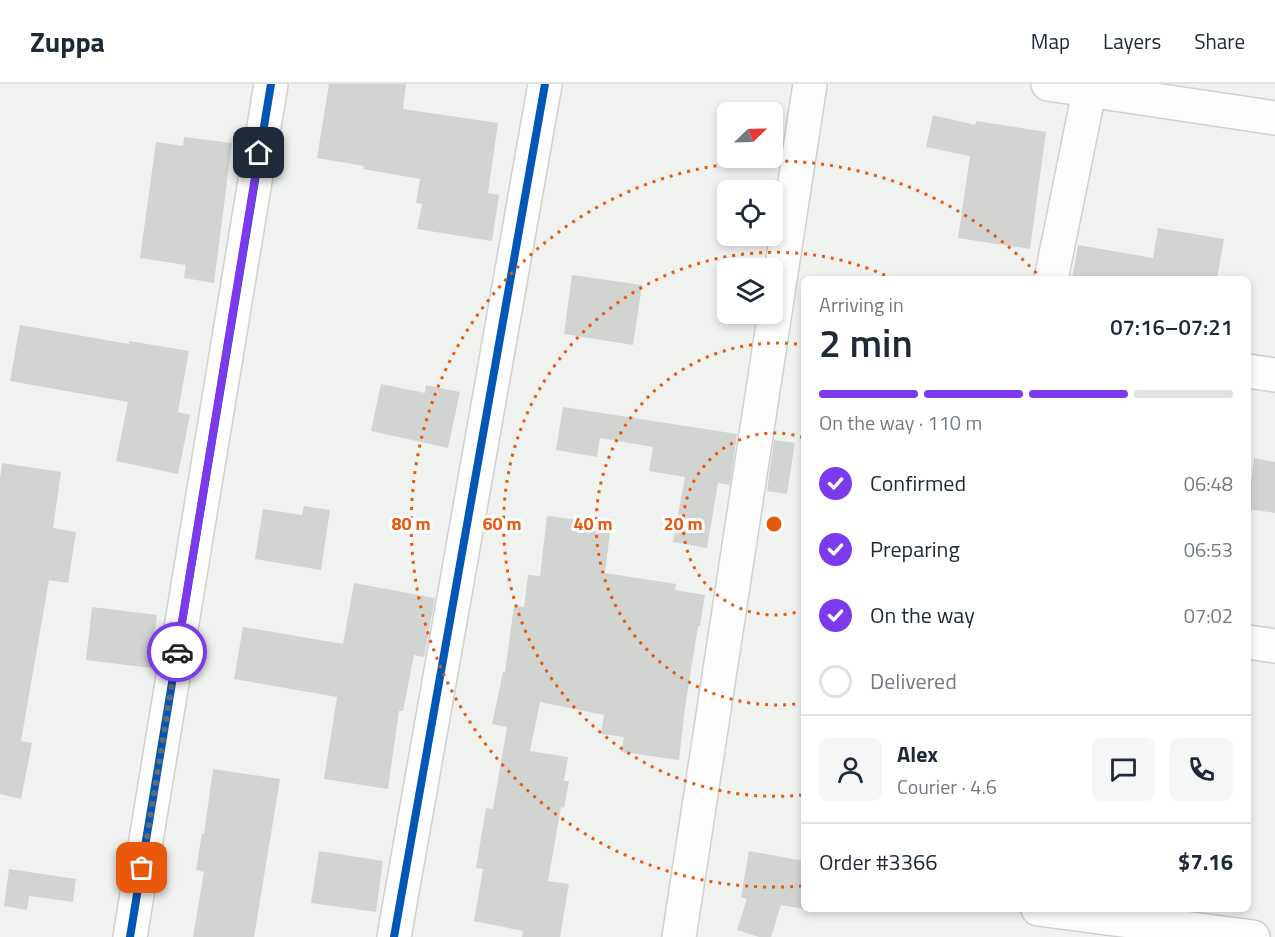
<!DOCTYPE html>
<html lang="en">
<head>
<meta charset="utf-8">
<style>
	body { margin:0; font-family:"Titillium Web",sans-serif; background:#f6f6f7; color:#1f2937; height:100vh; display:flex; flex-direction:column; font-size:22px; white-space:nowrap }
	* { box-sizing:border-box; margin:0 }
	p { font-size:20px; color:#747a83 }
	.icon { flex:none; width:33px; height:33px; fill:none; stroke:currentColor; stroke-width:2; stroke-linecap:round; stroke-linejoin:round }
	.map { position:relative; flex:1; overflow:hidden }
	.sheet { position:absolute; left:801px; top:192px; width:450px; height:636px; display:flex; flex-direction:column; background:#fff; border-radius:9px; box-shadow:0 3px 9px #0003 }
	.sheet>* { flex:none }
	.needle { width:39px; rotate:67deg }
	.buttons { position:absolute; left:717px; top:18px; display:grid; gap:12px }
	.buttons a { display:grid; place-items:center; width:66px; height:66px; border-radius:9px; background:#fff; box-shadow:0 3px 9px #0003; font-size:30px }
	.pin { position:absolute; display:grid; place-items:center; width:51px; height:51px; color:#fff; margin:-26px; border-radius:12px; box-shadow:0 3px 9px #0006 }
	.courier { position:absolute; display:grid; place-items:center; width:60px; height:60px; margin:-30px; border:4px solid #7c3aed; border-radius:50%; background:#fff; color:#222; box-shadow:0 2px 8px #0007 }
	.overview em { font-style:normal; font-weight:600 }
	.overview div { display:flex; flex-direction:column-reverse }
	.overview { display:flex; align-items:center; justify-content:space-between; height:102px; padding:0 18px }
	h1 { font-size:39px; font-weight:600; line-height:45px }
	.bar { display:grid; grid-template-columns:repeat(4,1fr); gap:9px 6px; align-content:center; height:72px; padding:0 18px }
	.bar i { height:8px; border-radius:4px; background:#e0e1e3 }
	.bar .current { background:#7c3aed }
	.bar p { grid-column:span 4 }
	.line { display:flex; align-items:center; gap:15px; padding:0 18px; border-top:2px solid #e0e1e3 }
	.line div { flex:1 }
	.round { display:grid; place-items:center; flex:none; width:63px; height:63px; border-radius:9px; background:#f6f6f7 }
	ol { padding:0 18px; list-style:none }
	li { display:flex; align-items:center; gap:18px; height:66px }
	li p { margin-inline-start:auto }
	li .icon { padding:6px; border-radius:50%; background:#7c3aed; color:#fff; stroke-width:4 }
	li:last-child { color:#747a83 }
	li i { width:33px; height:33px; border:3px solid #e0e1e3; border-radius:50% }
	header { display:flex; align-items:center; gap:36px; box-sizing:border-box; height:84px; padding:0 30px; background:#fff; border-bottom:2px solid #e0e1e3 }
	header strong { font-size:28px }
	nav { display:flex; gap:33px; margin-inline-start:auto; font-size:21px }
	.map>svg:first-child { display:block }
	.building { fill:#d2d4d2 }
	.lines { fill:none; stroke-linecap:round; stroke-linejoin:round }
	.minor-casing { stroke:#ced0ce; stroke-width:36 }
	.minor { stroke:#fdfdfd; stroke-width:33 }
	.cycleway-casing { stroke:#fff; stroke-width:11 }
	.cycleway { stroke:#0057b8; stroke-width:8 }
	.done { stroke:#696b69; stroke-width:6; stroke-dasharray:0 10.8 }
	.route { stroke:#7c3aed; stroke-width:8 }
	.ring { fill:none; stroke:#e8590c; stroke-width:3; stroke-dasharray:3 6 }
	.centre { fill:#e8590c; stroke:#fff; stroke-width:3 }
	.ring-label { font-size:18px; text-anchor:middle; font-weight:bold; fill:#e8590c; stroke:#fff; stroke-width:6; stroke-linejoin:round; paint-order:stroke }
</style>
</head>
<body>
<header>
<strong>Zuppa</strong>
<nav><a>Map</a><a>Layers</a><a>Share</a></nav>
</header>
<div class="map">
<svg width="1275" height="853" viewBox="0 0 1275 853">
	<rect width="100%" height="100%" fill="#f0f2f0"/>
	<!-- building -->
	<g class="building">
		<path d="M 329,0 L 406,0 L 403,25 L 498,39 L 488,109 L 499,111 L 492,157 L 417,145 L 422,120 L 416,119 L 420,95 L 363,85 L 364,82 L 317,74 Z"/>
		<path d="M 933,31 L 975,41 L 976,37 L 1046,48 L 1030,165 L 958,154 L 970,72 L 926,63 Z"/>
		<path d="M 184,53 L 232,59 L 214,199 L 184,194 L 186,181 L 140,174 L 156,58 L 183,62 Z"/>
		<path d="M 1158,144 L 1224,155 L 1217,195 L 1072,195 L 1078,161 L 1153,174 Z"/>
		<path d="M 572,191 L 642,201 L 633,261 L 564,250 Z"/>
		<path d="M 20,241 L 129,260 L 129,257 L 189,267 L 178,328 L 190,331 L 178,390 L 116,377 L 128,318 L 10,297 Z"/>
		<path d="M 381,300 L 425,309 L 426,301 L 460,308 L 448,364 L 371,347 Z"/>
		<path d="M 563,323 L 737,350 L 730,401 L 718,399 L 707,464 L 673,458 L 685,393 L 649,387 L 653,363 L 600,354 L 597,373 L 556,366 Z"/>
		<path d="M 774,356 L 795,359 L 787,410 L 767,407 Z"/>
		<path d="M 1254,374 L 1275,378 L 1275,429 L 1248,425 Z"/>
		<path d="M 2,379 L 61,388 L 53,444 L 76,448 L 68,499 L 49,496 L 21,657 L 32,659 L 21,715 L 0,710 L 0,395 Z"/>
		<path d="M 304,422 L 330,426 L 321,486 L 255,475 L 263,425 L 302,431 Z"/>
		<path d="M 547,432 L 611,440 L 605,489 L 676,500 L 675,506 L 705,511 L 700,542 L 698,542 L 685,624 L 679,676 L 621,668 L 624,653 L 601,650 L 604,631 L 540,618 L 530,667 L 568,673 L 564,697 L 569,697 L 564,724 L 561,723 L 548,797 L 569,800 L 560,853 L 522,853 L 523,847 L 474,837 L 483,785 L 476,784 L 486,724 L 493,725 L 507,643 L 492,640 L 503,588 L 505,588 L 514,522 L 524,523 L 528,491 L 540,492 Z"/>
		<path d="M 354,499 L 435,514 L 424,573 L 414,571 L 403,627 L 399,627 L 388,705 L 324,695 L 337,613 L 234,595 L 243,543 L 343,560 Z"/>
		<path d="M 92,523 L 157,531 L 151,584 L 86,576 Z"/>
		<path d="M 213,685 L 280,695 L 254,853 L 193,853 L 204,788 L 196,786 L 202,749 L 204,750 Z"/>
		<path d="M 319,767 L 383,777 L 376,828 L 311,819 Z"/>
		<path d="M 749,767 L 804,777 L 804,825 L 781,821 L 771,853 L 759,853 L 737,846 L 747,815 L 741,813 Z"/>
		<path d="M 9,785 L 76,795 L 73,818 L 29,812 L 27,826 L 4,822 Z"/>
	</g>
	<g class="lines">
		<!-- minor casing -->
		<g class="minor-casing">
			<g id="minor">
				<path d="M 1048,0 L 1275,34"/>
				<path d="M 1051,195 L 1089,8"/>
				<path d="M 1248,287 L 1275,291"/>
				<path d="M 1248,558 L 1275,562"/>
				<path d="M 1038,825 L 1253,853"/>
				<path d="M 130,853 L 271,0"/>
				<path d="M 394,853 L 545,0"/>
				<path d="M 679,853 L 810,0"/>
			</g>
		</g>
		<!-- minor -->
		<use href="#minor" class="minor"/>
		<!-- cycleway casing -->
		<g class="cycleway-casing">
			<g id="cycleway">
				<path d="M 130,853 L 271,0"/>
				<path d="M 394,853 L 545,0"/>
			</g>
		</g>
		<!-- cycleway -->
		<use href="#cycleway" class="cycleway"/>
	</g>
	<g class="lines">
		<!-- done -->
		<path class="done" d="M 142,784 L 177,568"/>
		<!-- route -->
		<path class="route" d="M 177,568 L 259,69"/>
	</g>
	<!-- distance rings -->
	<g class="ring">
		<path d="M804 526A91 91 0 1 1 804 354"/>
		<path d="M804 619A181 181 0 1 1 804 261"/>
		<path d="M802 711A272 272 0 1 1 891 194"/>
		<path d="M802 802A363 363 0 1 1 1042 195"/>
	</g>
	<circle cx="774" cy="440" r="9" class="centre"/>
	<g class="ring-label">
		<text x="502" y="446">60 m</text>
		<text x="593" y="446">40 m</text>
		<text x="683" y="446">20 m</text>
		<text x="411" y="446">80 m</text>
	</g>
</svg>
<div class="buttons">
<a><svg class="needle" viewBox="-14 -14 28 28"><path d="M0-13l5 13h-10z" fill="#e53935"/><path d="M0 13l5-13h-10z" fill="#747a83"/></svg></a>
<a><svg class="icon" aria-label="locate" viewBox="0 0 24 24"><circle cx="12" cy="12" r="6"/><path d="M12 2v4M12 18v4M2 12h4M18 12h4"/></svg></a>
<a><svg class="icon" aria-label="layers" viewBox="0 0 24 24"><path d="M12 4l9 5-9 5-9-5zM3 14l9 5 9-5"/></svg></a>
</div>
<div class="pin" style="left:142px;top:784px;background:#ea580c"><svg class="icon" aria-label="bag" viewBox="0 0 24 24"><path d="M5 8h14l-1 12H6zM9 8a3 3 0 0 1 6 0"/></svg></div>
<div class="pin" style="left:259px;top:69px;background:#1f2937"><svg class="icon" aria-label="home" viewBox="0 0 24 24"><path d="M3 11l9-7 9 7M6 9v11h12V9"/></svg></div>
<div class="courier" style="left:177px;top:568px"><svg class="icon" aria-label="car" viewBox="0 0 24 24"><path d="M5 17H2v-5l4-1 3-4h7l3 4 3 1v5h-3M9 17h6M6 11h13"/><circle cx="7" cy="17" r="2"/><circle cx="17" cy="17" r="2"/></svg></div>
<section class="sheet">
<div class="overview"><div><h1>2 min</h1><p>Arriving in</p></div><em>07:16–07:21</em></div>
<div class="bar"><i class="current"></i><i class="current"></i><i class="current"></i><i></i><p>On the way · 110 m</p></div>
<ol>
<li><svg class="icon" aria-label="check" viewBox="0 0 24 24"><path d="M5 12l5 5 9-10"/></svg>Confirmed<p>06:48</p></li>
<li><svg class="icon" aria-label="check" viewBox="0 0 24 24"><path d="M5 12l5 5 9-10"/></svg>Preparing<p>06:53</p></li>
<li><svg class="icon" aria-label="check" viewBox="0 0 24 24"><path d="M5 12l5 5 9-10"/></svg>On the way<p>07:02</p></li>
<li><i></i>Delivered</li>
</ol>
<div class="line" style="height:108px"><a class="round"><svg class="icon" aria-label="person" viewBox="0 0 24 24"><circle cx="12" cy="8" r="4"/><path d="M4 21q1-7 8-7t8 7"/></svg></a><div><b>Alex</b><p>Courier · 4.6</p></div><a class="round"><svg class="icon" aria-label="chat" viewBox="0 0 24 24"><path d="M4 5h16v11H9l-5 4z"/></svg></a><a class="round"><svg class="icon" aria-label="phone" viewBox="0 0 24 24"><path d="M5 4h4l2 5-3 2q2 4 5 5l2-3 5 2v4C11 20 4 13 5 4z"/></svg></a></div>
<div class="line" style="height:78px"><div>Order #3366</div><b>$7.16</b></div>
</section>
</div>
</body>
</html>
